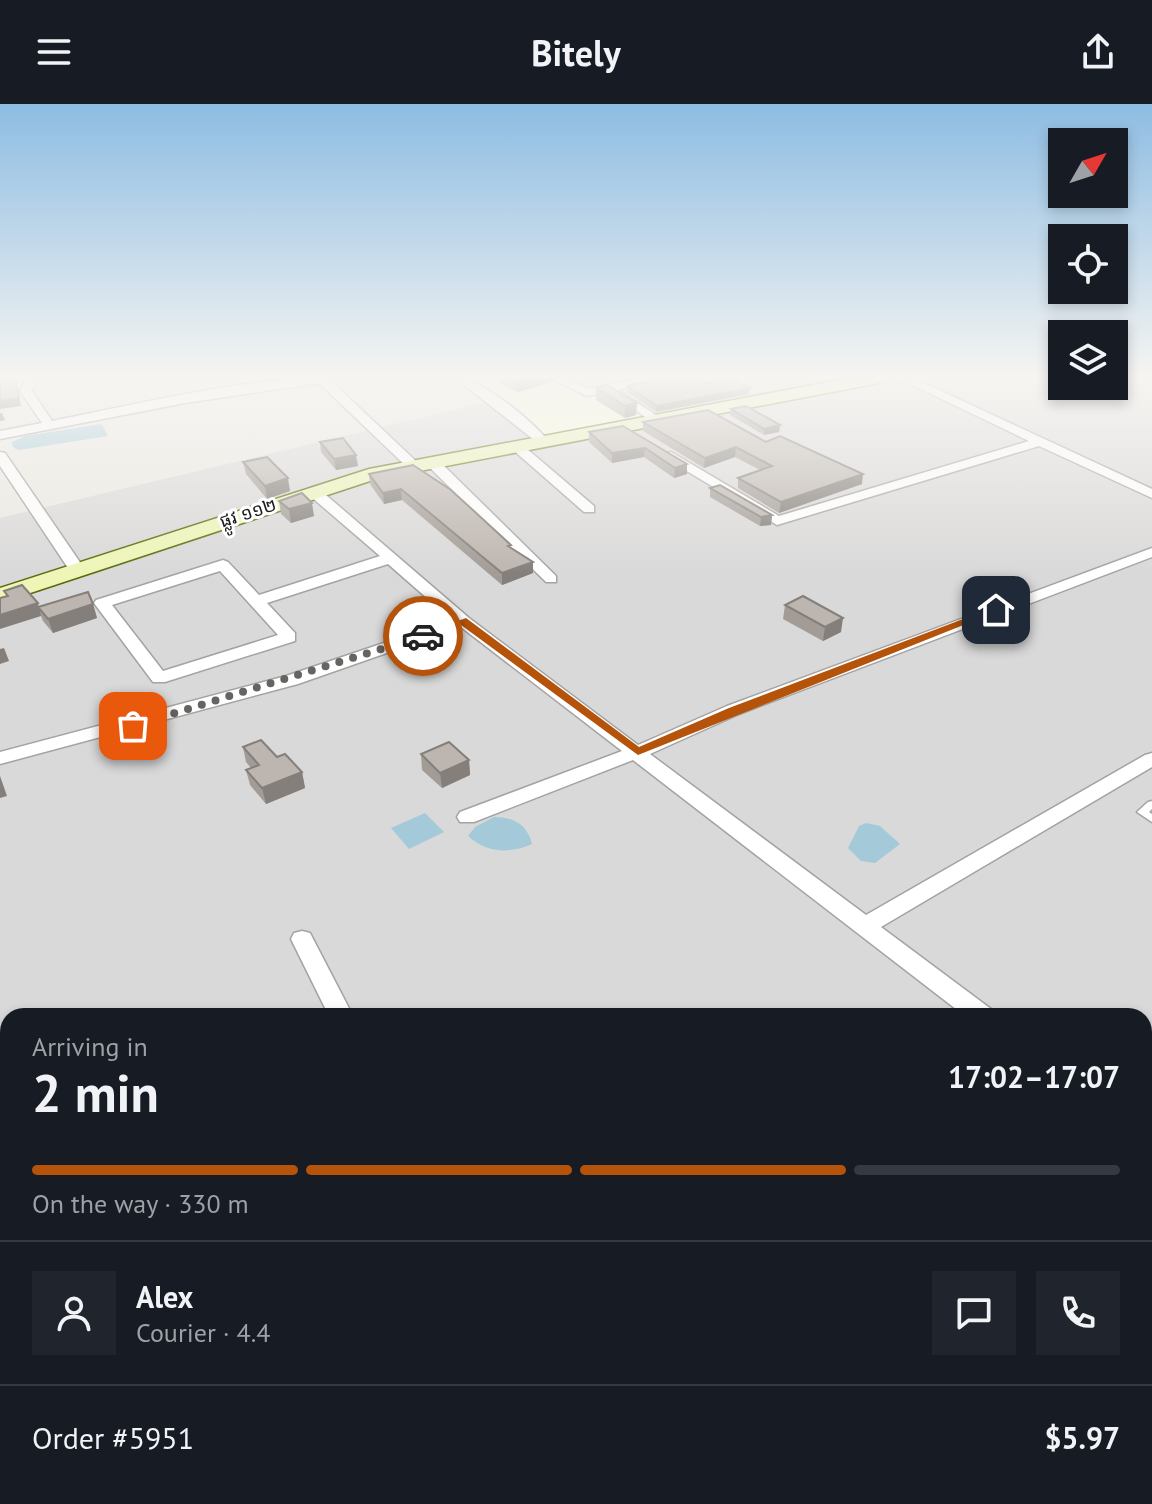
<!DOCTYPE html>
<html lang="en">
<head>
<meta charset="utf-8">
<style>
	body { margin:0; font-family:"PT Sans","Noto Sans Khmer",sans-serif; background:#20242c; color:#f1f3f6; height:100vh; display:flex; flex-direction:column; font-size:30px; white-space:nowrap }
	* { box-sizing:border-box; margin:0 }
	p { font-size:26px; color:#9ea1a6 }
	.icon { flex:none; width:44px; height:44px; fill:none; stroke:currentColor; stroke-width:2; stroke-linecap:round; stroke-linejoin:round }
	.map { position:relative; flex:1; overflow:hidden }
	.sheet { position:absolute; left:0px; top:904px; width:1152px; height:496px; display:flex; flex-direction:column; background:#171b24; border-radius:24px 24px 0 0; box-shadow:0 4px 12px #0003 }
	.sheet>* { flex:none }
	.needle { width:52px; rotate:51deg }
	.buttons { position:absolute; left:1048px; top:24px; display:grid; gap:16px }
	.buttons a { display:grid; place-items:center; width:80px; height:80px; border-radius:0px; background:#171b24; box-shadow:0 4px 12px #0003; font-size:40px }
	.pin { position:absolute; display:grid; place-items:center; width:68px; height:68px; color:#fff; margin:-34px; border-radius:16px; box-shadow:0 4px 12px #0006 }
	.courier { position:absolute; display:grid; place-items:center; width:80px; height:80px; margin:-40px; border:6px solid #b45309; border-radius:50%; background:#fff; color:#222; box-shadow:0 2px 10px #0007 }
	.headline em { font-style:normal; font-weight:800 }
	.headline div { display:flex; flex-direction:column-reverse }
	.headline { display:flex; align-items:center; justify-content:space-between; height:136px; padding:0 32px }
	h1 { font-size:52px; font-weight:800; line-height:60px }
	.bar { display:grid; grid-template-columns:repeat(4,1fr); gap:12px 8px; align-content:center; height:96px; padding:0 32px }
	.bar i { height:10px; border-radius:6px; background:#363941 }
	.bar .on { background:#b45309 }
	.bar p { grid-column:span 4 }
	.line { display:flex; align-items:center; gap:20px; padding:0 32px; border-top:2px solid #363941 }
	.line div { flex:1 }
	.round { display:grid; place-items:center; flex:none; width:84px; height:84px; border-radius:0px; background:#20242c }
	header { display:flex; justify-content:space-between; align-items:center; height:104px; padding:0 32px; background:#171b24; font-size:36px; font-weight:800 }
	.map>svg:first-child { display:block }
	.residential { fill:#dad9d9 }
	.education { fill:#fbfdda }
	.water { fill:#a4c9d8 }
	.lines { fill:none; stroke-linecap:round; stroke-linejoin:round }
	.lane-casing { stroke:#a3a3a3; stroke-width:3 }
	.street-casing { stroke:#a3a3a3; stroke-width:3 }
	.secondary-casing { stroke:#5a6a0b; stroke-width:3 }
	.primary-casing { stroke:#8a6709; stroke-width:3 }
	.lane { fill:#fff; fill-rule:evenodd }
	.street { fill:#fff; fill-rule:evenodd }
	.secondary { fill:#eef5b7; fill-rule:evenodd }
	.primary { fill:#f5d59e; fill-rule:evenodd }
	.wall { fill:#a39c96 }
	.shaded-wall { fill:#847f7a }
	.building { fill:#bdb5af; stroke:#847f7a; stroke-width:2 }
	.route { fill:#b45309 }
	.done { stroke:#656461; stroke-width:8; stroke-dasharray:0 14.4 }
	.labels { text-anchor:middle; stroke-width:6; stroke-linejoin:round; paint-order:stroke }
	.far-street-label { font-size:18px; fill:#1c1c1c; stroke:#fff }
</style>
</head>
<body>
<header><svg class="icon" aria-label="menu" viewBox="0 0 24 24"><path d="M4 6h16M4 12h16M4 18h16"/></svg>Bitely<svg class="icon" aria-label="share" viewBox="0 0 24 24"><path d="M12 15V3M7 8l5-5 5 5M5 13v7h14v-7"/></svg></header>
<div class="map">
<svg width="1152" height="1400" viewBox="0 0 1152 1400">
	<rect width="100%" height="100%" fill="#ece9e2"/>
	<!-- residential -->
	<path class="residential" d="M 588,274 L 1062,274 L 1062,282 L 1114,282 L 1114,274 L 1152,274 L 1152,963 L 1144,970 L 1144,912 L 8,912 L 8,1392 L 624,1392 L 614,1400 L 0,1400 L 0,414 Z"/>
	<!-- education -->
	<path class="education" d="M 470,274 L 551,274 L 584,294 L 611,289 L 652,315 L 547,334 Z"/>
	<!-- water -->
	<g class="water">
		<path d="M 102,320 L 108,332 L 19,346 L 13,343 L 12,338 L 25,332 Z"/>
		<path d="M 425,709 L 444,728 L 409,745 L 391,724 Z"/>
		<path d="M 494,713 C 513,713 527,720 532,740 C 509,750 487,749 468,732 L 475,723 Z"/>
		<path d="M 866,719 L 880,722 L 900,740 L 875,759 L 861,757 L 848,744 L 859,722 Z"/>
	</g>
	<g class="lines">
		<!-- lane casing -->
		<g class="lane-casing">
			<g id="lane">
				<path d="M 1152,697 L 1152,705 L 1149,708 L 1152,710 L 1152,718 L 1137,708 L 1148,698 Z"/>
				<path d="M 1144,1284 L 1152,1289 L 1152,1308 L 1144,1303 Z"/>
				<path d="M 1095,1392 L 1116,1392 L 1121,1400 L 1100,1400 Z"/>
			</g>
		</g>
		<!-- street casing -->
		<g class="street-casing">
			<g id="street">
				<path d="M 27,274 L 38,274 L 32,287 L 52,317 C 140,300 240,274 328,274 L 420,361 L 408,364 L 319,279 L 185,299 L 0,335 L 0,327 L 42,319 L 20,287 Z"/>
				<path d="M 455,274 C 482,274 529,315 548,336 L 538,339 Z"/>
				<path d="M 551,274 L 566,274 L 588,285 L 642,274 L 666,274 L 618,286 L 665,317 L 655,320 L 610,288 L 587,292 Z"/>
				<path d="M 898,274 L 913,274 L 1152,385 L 1152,394 L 1039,342 L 777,421 L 660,351 L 671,348 L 779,412 L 1029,337 Z"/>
				<path d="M 512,339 L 520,339 L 594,402 L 594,408 L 584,408 L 512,345 Z"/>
				<path d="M 0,348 L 5,349 L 86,467 L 83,470 L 73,470 L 70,467 L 0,362 Z"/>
				<path d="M 427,355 L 437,355 L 556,472 L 556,478 L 546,478 L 427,361 Z"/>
				<path d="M 309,385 L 319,385 L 469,514 L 638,641 L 727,602 L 1152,444 L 1152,453 L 739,610 L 650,650 L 866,811 L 1145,651 L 1152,649 L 1152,663 L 881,823 L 991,905 L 994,912 L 965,912 L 633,656 L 474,718 L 460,718 L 457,713 L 460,708 L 622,647 L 461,523 L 298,580 L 0,660 L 0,648 L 286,572 L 452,516 L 388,460 L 267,499 L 295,529 L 295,537 L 165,578 L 153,578 L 94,499 L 96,496 L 223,456 L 228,458 L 259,491 L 380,452 L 309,391 ZM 220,467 L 278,531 L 163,567 L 112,501 Z"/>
				<path d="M 302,827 L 310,829 L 353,912 L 329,912 L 291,835 L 294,829 Z"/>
				<path d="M 1144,1015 L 1152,1017 L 1152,1064 L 1144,1061 Z"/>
				<path d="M 432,1392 L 466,1392 L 469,1400 L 435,1400 Z"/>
			</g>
		</g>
		<!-- secondary casing -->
		<g class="secondary-casing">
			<path id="secondary" d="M 850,274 L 887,274 L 879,279 L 373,376 L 0,499 L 0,484 L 369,365 Z"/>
		</g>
		<!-- primary casing -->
		<g class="primary-casing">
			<g id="primary">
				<path d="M 1152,1215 L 1152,1270 L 1144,1273 L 1144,1219 Z"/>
				<path d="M 967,1392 L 1026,1392 L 1023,1400 L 964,1400 Z"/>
			</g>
		</g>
		<!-- lane -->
		<use href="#lane" class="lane"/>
		<!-- street -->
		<use href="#street" class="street"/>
		<!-- secondary -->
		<use href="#secondary" class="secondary"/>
		<!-- primary -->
		<use href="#primary" class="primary"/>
	</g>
	<!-- wall -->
	<g class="wall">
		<path d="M 496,274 L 552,274 L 553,278 L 517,288 L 496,277 Z"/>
		<path d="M 702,280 L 749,290 L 656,308 L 627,288 L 627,282 Z"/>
		<path d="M 607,281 L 636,311 L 625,314 L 596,296 L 596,284 Z"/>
		<path d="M 731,305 L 780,321 L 779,328 L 764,331 L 730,311 Z"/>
		<path d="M 643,318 L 766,338 L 862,380 L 779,409 L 738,384 L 738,374 L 760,366 L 735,353 L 704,364 L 643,327 Z"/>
		<path d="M 623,322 L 687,360 L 687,370 L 674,374 L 644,353 L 612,359 L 589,338 L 589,328 Z"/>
		<path d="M 320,338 L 358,362 L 336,366 L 321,348 Z"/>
		<path d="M 243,358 L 290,387 L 267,395 L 246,370 Z"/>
		<path d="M 413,361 L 511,444 L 533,469 L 502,481 L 402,396 L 384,400 L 370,380 L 369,370 Z"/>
		<path d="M 710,384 L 772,411 L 771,421 L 760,422 L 710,393 Z"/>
		<path d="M 279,397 L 314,412 L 291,419 L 281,410 Z"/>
		<path d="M 4,487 L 39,503 L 93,500 L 97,514 L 53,529 L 43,517 L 41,512 L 6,492 Z"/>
		<path d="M 785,501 L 841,528 L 823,537 L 783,515 Z"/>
		<path d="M 243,643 L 277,653 L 302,668 L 305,684 L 266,700 L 250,681 L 246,666 L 251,664 L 246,658 Z"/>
		<path d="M 421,650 L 469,656 L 470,671 L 442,684 L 422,666 Z"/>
		<path d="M 527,1392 L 551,1392 L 542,1400 L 532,1400 Z"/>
	</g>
	<!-- shaded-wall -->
	<g class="shaded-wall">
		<path d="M 15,274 L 21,302 L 0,305 L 0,297 Z"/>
		<path d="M 528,274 L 552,274 L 553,278 L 517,288 L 516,278 Z"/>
		<path d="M 750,284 L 749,290 L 656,308 L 657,302 Z"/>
		<path d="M 637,299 L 636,311 L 625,314 L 625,302 Z"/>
		<path d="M 0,309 L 2,309 L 5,316 L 0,317 Z"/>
		<path d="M 780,321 L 779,328 L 764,331 L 764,325 Z"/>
		<path d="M 736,343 L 735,353 L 704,364 L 705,354 Z"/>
		<path d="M 645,344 L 644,353 L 612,359 L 612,349 Z"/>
		<path d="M 356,351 L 358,362 L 336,366 L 334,355 Z"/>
		<path d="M 687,360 L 687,370 L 674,374 L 675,364 Z"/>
		<path d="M 863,370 L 862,380 L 779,409 L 781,398 Z"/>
		<path d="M 288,374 L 290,387 L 267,395 L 265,382 Z"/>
		<path d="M 401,385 L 402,396 L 384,400 L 383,389 Z"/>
		<path d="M 312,399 L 314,412 L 291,419 L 289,405 Z"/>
		<path d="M 772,411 L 771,421 L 760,422 L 761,413 Z"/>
		<path d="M 533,458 L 533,469 L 502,481 L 502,469 Z"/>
		<path d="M 38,499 L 41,512 L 0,525 L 0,511 Z"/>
		<path d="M 93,500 L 97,514 L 53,529 L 48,515 Z"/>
		<path d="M 843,514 L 841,528 L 823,537 L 825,523 Z"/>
		<path d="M 4,544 L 9,557 L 0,560 L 0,545 Z"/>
		<path d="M 469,656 L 470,671 L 442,684 L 440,669 Z"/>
		<path d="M 302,668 L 305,684 L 266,700 L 262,684 Z"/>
		<path d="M 0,672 L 7,692 L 0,694 Z"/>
		<path d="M 8,1157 L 8,1185 L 0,1189 L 0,1161 Z"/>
		<path d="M 18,1392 L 31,1392 L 33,1400 L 21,1400 Z"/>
		<path d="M 535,1392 L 551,1392 L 542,1400 L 536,1400 Z"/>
	</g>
	<!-- building -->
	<g class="building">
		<path d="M 0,274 L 15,274 L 19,294 L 0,297 Z"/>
		<path d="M 510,274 L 528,274 L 516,278 Z"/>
		<path d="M 661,274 L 692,274 L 702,280 L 729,274 L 750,284 L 657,302 L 627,282 Z"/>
		<path d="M 607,281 L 637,299 L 625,302 L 596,284 Z"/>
		<path d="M 746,302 L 780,321 L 764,325 L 731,305 Z"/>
		<path d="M 708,306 L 766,338 L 780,332 L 863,370 L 781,398 L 738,374 L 772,362 L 736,343 L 705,354 L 643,318 Z"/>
		<path d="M 623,322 L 687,360 L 675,364 L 645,344 L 612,349 L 589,328 Z"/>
		<path d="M 343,334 L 356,351 L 334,355 L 320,338 Z"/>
		<path d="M 267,353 L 288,374 L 265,382 L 243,358 Z"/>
		<path d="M 413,361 L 451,386 L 511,441 L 508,442 L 533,458 L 502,469 L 401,385 L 383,389 L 369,370 Z"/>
		<path d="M 720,381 L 772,411 L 761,413 L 710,384 Z"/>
		<path d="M 302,389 L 312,399 L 289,405 L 279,397 Z"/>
		<path d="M 22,481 L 38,499 L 0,511 L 0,494 L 8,492 L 4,487 Z"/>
		<path d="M 88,488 L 93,500 L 48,515 L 38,503 Z"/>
		<path d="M 803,492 L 843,514 L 825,523 L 785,501 Z"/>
		<path d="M 261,636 L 277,653 L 285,650 L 302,668 L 262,684 L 246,666 L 259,661 L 243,643 Z"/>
		<path d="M 449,638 L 469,656 L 440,669 L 421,650 Z"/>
		<path d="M 8,981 L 8,1157 L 0,1161 L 0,985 Z"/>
		<path d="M 0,1322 L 1,1322 L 8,1340 L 8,1392 L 18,1392 L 21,1400 L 0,1400 Z"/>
		<path d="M 243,1392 L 246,1392 L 251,1400 L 232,1400 Z"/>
	</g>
	<!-- sky -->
	<linearGradient id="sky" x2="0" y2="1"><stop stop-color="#8dbce2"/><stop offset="0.58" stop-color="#f6f5f2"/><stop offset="1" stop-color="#f6f5f2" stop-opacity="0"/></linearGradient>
	<rect width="1152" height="470" fill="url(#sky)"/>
	<!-- route -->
	<path class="route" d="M 992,504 L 1001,506 L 638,651 L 461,521 L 427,535 L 418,532 L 466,514 L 639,643 L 729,604 Z"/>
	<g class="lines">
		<!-- done -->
		<path class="done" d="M 133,622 L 423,532"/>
	</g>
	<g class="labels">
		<!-- far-street labels -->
		<g class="far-street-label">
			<text transform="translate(248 409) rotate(-18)" y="6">ផ្លូវ ១១២</text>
		</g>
	</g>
</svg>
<div class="buttons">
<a><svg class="needle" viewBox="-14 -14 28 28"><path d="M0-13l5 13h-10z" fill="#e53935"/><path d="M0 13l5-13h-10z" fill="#9ea1a6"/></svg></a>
<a><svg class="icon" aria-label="locate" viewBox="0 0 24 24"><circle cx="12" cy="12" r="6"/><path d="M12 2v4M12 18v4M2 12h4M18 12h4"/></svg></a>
<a><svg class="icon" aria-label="layers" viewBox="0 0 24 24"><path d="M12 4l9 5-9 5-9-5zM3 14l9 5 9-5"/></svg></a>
</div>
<div class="pin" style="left:133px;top:622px;background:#ea580c"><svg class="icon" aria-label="bag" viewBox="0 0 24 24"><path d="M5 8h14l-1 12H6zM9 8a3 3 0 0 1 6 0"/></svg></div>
<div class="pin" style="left:996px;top:506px;background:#1f2937"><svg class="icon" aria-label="home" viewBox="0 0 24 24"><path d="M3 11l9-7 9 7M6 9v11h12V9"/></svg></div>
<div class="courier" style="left:423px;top:532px"><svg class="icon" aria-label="car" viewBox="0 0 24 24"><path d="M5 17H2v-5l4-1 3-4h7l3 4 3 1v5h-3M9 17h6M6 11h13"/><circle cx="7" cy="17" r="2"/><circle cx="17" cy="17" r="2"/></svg></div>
<section class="sheet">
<div class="headline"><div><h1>2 min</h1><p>Arriving in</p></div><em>17:02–17:07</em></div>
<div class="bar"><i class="on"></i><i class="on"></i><i class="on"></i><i></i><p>On the way · 330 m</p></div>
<div class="line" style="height:144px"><a class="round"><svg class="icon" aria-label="person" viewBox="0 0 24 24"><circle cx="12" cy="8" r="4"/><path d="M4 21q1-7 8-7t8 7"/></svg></a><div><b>Alex</b><p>Courier · 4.4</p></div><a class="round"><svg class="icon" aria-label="chat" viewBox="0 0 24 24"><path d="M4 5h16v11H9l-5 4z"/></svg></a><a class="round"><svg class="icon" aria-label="phone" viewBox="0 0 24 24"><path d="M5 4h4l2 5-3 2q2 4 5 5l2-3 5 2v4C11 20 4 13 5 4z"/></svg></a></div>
<div class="line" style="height:104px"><div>Order #5951</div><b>$5.97</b></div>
</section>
</div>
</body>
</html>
